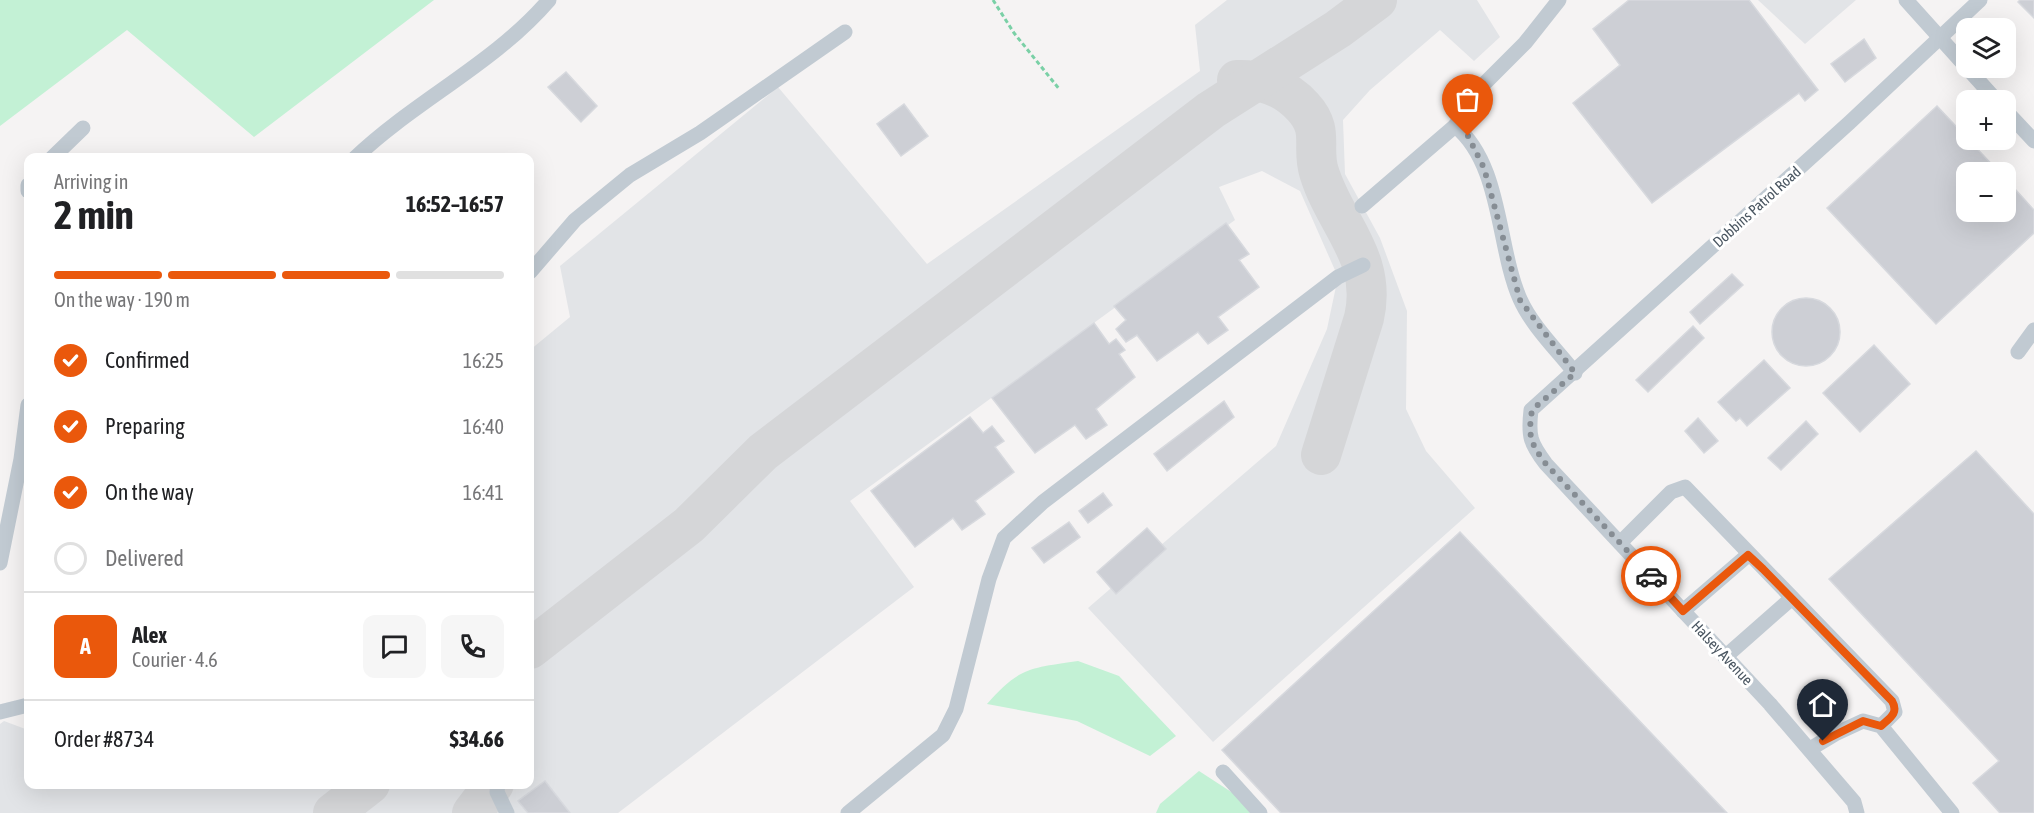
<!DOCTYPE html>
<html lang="en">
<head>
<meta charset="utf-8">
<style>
	body { margin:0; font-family:"Asap Condensed",sans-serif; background:#f6f6f6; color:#202124; height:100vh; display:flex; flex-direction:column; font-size:22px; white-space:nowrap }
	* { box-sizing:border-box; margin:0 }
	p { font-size:20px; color:#757577 }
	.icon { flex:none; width:33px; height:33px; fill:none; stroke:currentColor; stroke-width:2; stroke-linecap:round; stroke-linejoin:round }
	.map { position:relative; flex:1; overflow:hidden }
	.sheet { position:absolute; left:24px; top:153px; width:510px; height:636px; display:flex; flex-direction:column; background:#fff; border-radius:12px; box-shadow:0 6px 24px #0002 }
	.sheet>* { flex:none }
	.controls { position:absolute; left:1956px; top:18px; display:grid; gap:12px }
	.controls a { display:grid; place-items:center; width:60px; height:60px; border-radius:12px; background:#fff; box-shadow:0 6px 24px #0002; font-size:30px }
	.pin { position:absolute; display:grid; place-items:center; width:51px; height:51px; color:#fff; margin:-62px -26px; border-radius:50% 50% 50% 0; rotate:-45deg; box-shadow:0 0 6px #0007 }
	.pin .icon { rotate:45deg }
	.courier { position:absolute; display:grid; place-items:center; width:60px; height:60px; margin:-30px; border:4px solid #ea580c; border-radius:50%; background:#fff; color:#222; box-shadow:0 2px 8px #0007 }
	.headline em { font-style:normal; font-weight:700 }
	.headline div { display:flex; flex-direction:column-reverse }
	.headline { display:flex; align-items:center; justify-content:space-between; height:102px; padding:0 30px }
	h1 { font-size:39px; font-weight:700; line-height:45px }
	.bar { display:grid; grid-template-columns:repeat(4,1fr); gap:9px 6px; align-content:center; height:72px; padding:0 30px }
	.bar i { height:8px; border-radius:4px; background:#e0e0e0 }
	.bar .on { background:#ea580c }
	.bar p { grid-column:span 4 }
	.line { display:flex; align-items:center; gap:15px; padding:0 30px; border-top:2px solid #e0e0e0 }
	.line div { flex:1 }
	.round { display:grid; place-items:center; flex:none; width:63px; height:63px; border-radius:12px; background:#f6f6f6 }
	ol { padding:0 30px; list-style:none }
	li { display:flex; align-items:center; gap:18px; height:66px }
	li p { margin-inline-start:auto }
	li .icon { padding:6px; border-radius:50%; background:#ea580c; color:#fff; stroke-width:4 }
	li:last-child { color:#757577 }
	li i { width:33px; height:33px; border:3px solid #e0e0e0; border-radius:50% }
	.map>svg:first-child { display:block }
	.airport { fill:#e2e4e7 }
	.green { fill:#c3f1d5 }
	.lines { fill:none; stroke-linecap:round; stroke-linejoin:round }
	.taxiway { stroke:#d5d6d8; stroke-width:40 }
	.building { fill:#cdcfd5; stroke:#d7d9de; stroke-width:1.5 }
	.path { stroke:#7ad0a6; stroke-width:3; stroke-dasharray:4.5 3; stroke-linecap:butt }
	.minor { stroke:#c1cad2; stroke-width:15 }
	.done { stroke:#868d94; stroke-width:6; stroke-dasharray:0 10.8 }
	.route { stroke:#ea580c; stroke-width:8 }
	.labels { text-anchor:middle; stroke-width:6; stroke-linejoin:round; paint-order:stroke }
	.street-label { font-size:15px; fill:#4a5661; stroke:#fff }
</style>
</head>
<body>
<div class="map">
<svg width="2034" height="813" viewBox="0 0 2034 813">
	<rect width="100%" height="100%" fill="#f5f3f3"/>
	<!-- airport -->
	<g class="airport">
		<path d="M 1227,0 L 1477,0 L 1500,37 L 1474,61 L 1440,30 L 1370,90 L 1343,120 L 1345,174 L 1380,238 L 1407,311 L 1406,409 L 1426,451 L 1475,508 L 1213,742 L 1088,608 L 1276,446 L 1327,329 L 1338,277 L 1300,191 L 1262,171 L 1219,187 L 1235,220 L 850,501 L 914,587 L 618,813 L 0,813 L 0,724 L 4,721 L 28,730 L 28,784 L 530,784 L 530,350 L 570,317 L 560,266 L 778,87 L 927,264 L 1200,71 L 1195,25 Z"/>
		<path d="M 1758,0 L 1856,0 L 1805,44 Z"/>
	</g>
	<!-- green -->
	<g class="green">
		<path d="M 0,0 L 434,0 L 254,137 L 127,30 L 0,126 Z"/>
		<path d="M 1078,661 L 1119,676 L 1176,736 L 1150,756 L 1077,721 L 987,704 C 1019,667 1031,668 1078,661 Z"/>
		<path d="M 1199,771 L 1239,797 L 1250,813 L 1156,813 L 1160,804 Z"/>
	</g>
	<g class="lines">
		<!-- taxiway -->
		<g class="taxiway">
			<path d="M 1237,80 C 1262,79 1286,88 1303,107 C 1325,131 1311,146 1319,172 C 1335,225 1378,257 1364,318 L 1321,455"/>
			<path d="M 530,649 L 689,525 L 763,452 L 1211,110 L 1338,29 L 1377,0"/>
			<path d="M 333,813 L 370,784"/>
			<path d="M 472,813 L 494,784"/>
		</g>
	</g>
	<!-- building -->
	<g class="building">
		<path d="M 1629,0 L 1749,0 L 1818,90 L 1805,101 L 1799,93 L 1652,203 L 1573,103 L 1620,65 L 1593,29 Z"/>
		<path d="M 2020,0 L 2034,0 L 2034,18 L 2018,2 Z"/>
		<path d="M 1864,39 L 1876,58 L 1845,82 L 1831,64 Z"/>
		<path d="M 566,72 L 597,106 L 581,122 L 548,87 Z"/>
		<path d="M 904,104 L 928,136 L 901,156 L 877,124 Z"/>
		<path d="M 1937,106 L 1999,172 L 1966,172 L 1966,212 L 2006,212 L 2006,179 L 2034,210 L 2034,233 L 1936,324 L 1827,208 Z"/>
		<path d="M 1226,223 L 1249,254 L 1239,260 L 1259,287 L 1218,317 L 1228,330 L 1208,344 L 1198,332 L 1157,361 L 1137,335 L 1126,342 L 1116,329 L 1126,320 L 1114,306 Z"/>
		<path d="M 1732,274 L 1743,285 L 1700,324 L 1690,312 Z"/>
		<circle cx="1806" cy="332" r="34"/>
		<path d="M 1094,323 L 1109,344 L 1116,339 L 1125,350 L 1119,354 L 1135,377 L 1096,409 L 1107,425 L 1086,439 L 1075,425 L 1035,453 L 992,398 Z"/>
		<path d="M 1693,326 L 1704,338 L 1648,392 L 1636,380 Z"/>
		<path d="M 1874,345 L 1910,384 L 1860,432 L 1823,393 Z"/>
		<path d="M 1764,360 L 1790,388 L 1747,426 L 1740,418 L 1736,421 L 1718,402 Z"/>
		<path d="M 1224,401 L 1234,417 L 1167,471 L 1154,454 Z"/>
		<path d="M 970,417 L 983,433 L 992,426 L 1004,441 L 995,447 L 1014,472 L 975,501 L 985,514 L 962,530 L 953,518 L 915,547 L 871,491 Z"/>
		<path d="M 1698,418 L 1718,441 L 1704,453 L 1685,431 Z"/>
		<path d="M 1806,421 L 1818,434 L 1781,470 L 1768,458 Z"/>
		<path d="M 1976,451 L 2034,514 L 2034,813 L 2000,813 L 1973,783 L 1999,761 L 1829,579 Z"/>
		<path d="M 1103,493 L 1112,505 L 1088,523 L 1079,511 Z"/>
		<path d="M 1069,522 L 1080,537 L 1044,563 L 1032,548 Z"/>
		<path d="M 1147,528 L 1166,549 L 1116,594 L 1097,572 Z"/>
		<path d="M 1460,532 L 1727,813 L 1281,813 L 1222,750 Z"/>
		<path d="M 545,781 L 570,813 L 528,813 L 518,801 Z"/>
	</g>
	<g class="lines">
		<!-- path -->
		<path class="path" d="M 993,0 L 1014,33 L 1060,90"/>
		<!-- minor -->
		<g class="minor">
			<path d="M 1906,0 L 1996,100"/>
			<path d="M 2006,111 L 2034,141"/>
			<path d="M 1455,126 C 1502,164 1497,247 1520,299 C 1532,326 1557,350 1575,373"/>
			<path d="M 52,158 L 83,128"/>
			<path d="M 355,158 C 416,100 494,64 549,0"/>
			<path d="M 28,185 L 28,191"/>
			<path d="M 1362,206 L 1455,126 L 1482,86 L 1525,43 L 1559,0"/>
			<path d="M 530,272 L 575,220 L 630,175 L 700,133 L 845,32"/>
			<path d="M 2018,352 L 2034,330"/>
			<path d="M 1620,543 L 1671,492 L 1685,487 L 1892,701 L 1895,712 L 1881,726"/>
			<path d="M 0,563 L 21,459 L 28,405"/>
			<path d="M 1683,611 L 1748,555"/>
			<path d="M 1725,657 L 1792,598"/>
			<path d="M 0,712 L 28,705"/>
			<path d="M 1810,749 L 1835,734 L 1863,721 L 1881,726 L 1952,813"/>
			<path d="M 1223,772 L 1260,813"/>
			<path d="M 498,784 L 497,792 L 507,813"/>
			<path d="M 848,813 L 943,735 L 956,709 L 989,579 L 1004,538 L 1043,502 L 1338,277 L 1363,265"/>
			<path d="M 1857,813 L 1854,802 L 1770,704 L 1546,464 C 1530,443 1528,436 1531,410 L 1849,123 L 1980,0"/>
		</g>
	</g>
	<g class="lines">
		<!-- done -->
		<path class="done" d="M 1468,136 L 1484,168 L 1520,300 L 1575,373 L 1532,410 C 1528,436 1530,443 1546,464 L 1651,576"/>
		<!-- route -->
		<path class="route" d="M 1651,576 L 1683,611 L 1748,555 L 1763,569 L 1892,701 C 1899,713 1890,718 1881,726 L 1863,721 L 1823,741"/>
	</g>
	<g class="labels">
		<!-- street labels -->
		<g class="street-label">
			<text transform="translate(1757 207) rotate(-42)" y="5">Dobbins Patrol Road</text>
			<text transform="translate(1722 653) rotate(47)" y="5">Halsey Avenue</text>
		</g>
	</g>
</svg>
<div class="controls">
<a><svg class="icon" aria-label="layers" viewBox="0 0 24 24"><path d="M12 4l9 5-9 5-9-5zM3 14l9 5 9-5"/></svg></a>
<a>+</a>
<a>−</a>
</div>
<div class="pin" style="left:1468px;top:136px;background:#ea580c"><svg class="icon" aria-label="bag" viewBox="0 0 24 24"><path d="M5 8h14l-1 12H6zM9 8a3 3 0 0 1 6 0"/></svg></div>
<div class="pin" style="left:1823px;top:741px;background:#1f2937"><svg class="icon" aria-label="home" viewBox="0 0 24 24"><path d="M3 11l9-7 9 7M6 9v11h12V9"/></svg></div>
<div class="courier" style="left:1651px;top:576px"><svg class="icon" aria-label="car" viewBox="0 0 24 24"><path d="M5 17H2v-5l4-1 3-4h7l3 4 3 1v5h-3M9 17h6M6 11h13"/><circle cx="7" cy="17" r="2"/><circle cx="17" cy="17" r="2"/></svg></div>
<section class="sheet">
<div class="headline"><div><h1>2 min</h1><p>Arriving in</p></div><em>16:52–16:57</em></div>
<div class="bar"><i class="on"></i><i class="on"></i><i class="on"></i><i></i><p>On the way · 190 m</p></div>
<ol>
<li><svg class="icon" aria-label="check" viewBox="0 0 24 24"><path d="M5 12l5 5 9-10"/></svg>Confirmed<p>16:25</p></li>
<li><svg class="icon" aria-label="check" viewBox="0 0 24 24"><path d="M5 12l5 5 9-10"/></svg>Preparing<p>16:40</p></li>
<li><svg class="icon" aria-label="check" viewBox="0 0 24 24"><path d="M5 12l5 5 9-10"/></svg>On the way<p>16:41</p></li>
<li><i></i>Delivered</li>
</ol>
<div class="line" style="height:108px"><b class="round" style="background:#ea580c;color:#fff">A</b><div><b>Alex</b><p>Courier · 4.6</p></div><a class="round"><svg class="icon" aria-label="chat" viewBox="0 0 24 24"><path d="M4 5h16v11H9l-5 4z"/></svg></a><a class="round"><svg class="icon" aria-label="phone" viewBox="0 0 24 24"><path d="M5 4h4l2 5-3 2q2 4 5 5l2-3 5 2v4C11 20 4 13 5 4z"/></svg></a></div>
<div class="line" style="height:78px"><div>Order #8734</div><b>$34.66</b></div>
</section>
</div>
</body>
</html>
